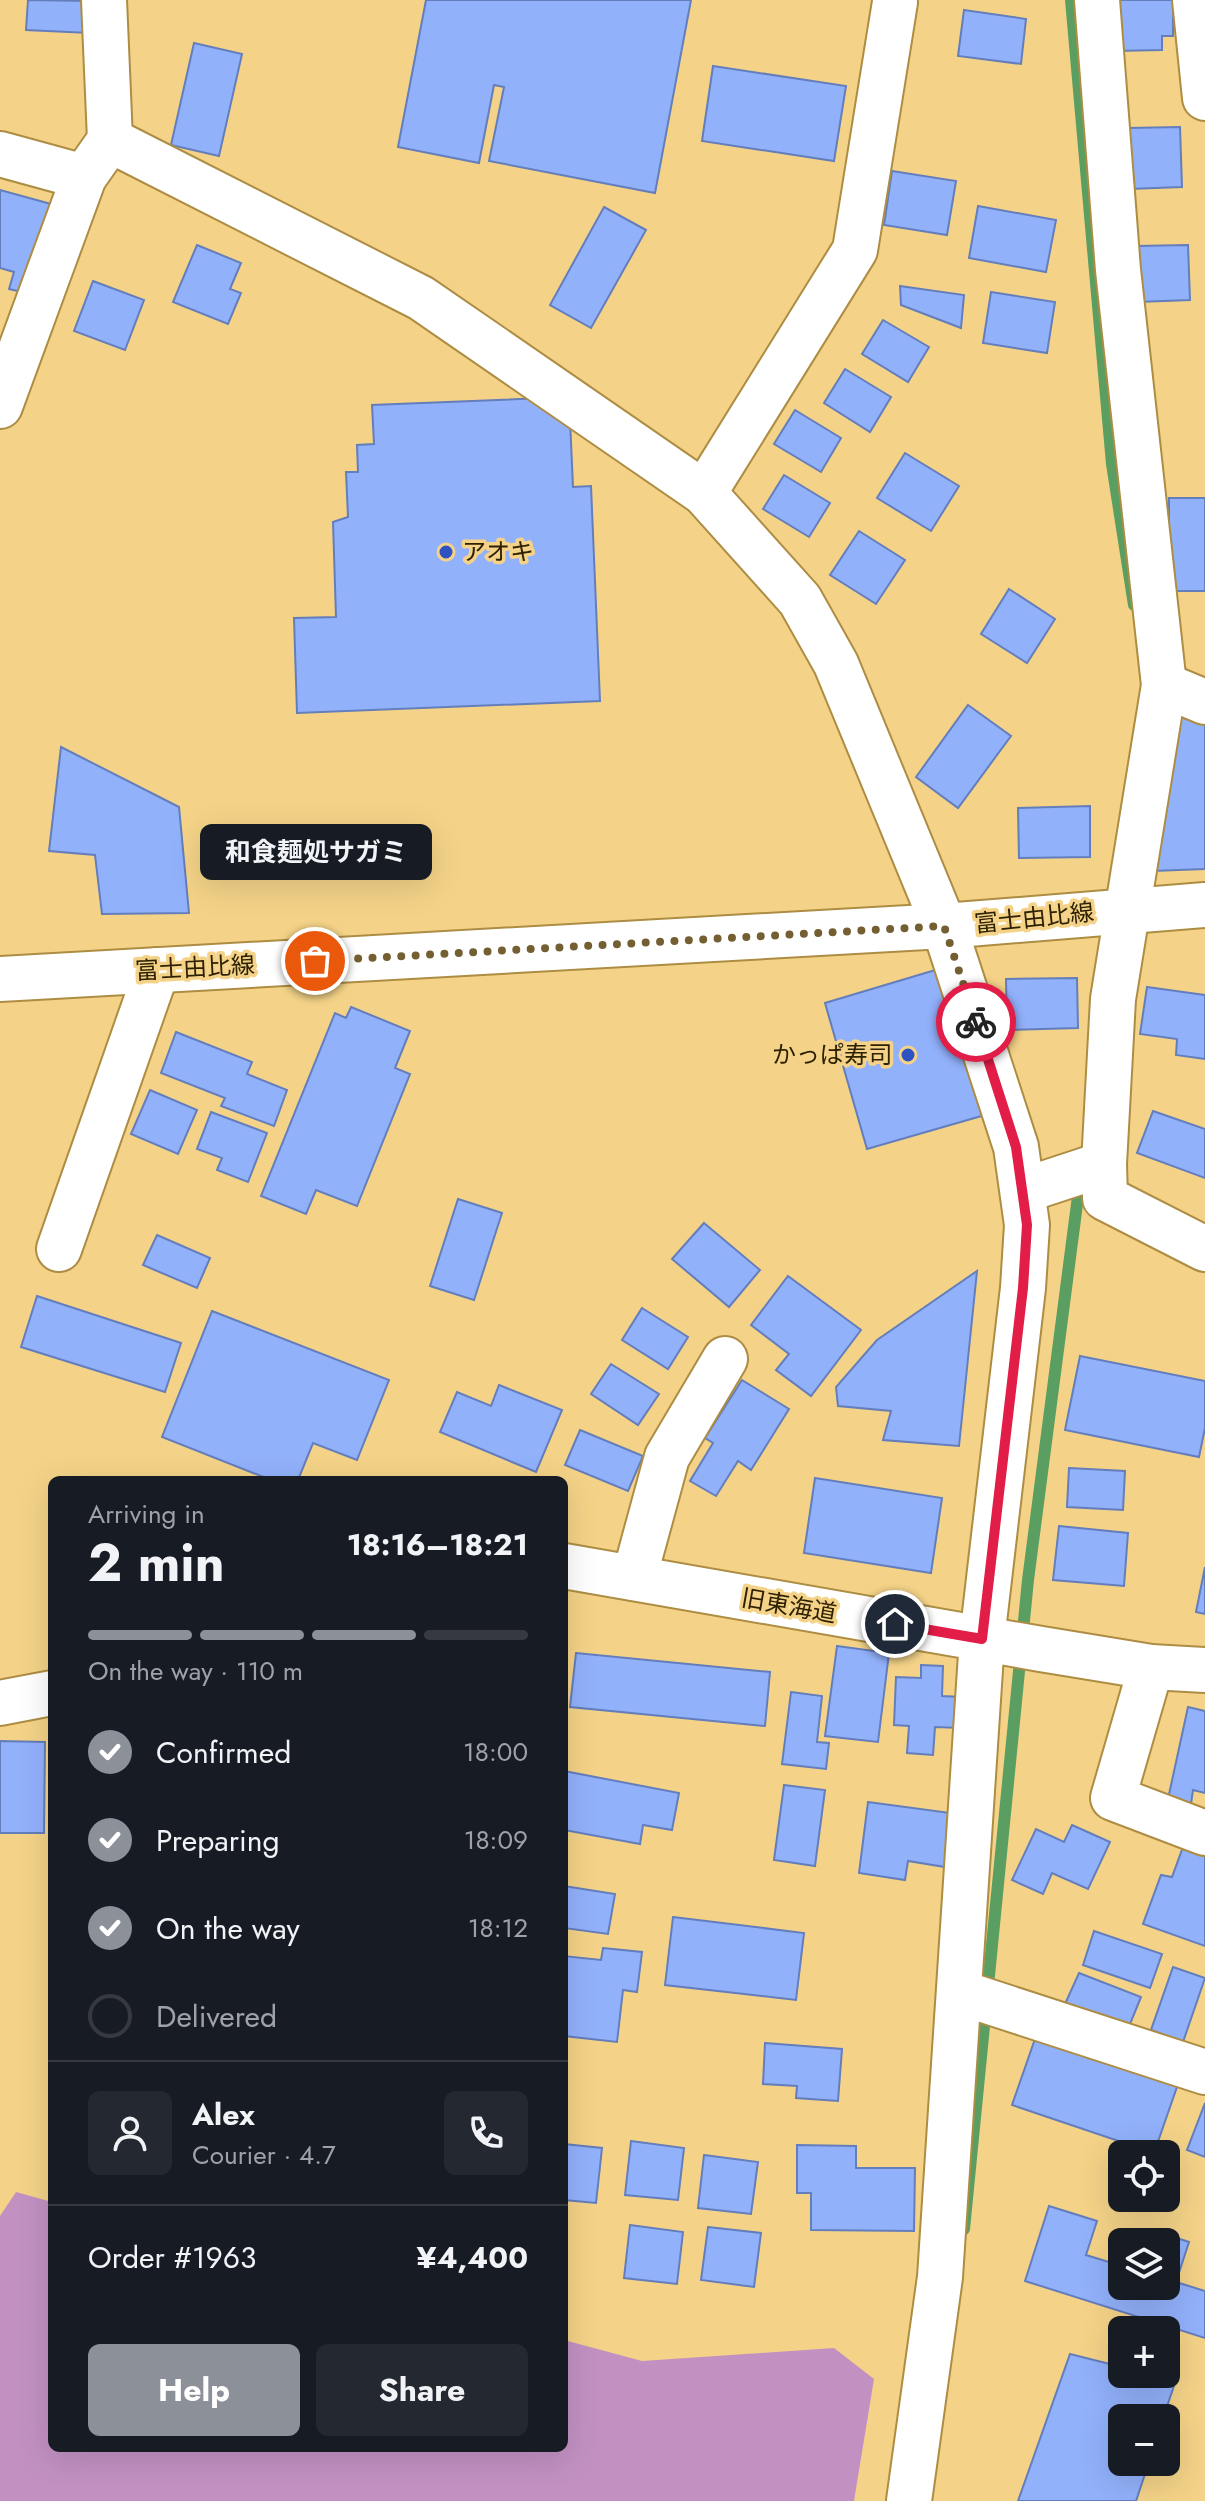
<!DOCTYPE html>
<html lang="en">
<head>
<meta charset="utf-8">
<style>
	body { margin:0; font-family:Jost,"Noto Sans JP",sans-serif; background:#242831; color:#f1f3f6; height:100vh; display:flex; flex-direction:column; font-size:30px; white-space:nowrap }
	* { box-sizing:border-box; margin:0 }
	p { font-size:26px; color:#9ea1a6 }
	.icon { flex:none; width:44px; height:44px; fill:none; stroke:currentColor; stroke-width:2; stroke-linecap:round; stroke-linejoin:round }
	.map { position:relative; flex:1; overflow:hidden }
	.details { position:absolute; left:48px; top:1476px; width:520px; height:976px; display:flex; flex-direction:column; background:#171b24; border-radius:12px; box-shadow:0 8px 32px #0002 }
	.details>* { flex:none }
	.fabs { position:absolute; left:1108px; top:2140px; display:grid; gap:16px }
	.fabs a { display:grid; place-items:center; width:72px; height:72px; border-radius:12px; background:#171b24; box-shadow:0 8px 32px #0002; font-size:40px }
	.pin { position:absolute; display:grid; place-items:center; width:68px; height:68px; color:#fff; margin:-34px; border:4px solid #fff; border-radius:50%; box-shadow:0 2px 8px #0007 }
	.courier { position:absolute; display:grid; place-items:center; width:80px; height:80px; margin:-40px; border:6px solid #e11d48; border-radius:50%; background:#fff; color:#222; box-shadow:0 2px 10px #0007 }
	.bubble { position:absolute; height:56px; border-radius:12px; background:#171b24; box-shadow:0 8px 32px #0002; font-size:26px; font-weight:700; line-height:56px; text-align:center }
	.head em { font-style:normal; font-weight:700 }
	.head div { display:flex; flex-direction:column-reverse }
	.head { display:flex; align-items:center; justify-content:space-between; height:136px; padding:0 40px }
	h1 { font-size:52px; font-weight:700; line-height:60px }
	.bar { display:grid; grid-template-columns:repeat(4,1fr); gap:12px 8px; align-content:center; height:96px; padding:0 40px }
	.bar i { height:10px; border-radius:6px; background:#363941 }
	.bar .current { background:#8c9099 }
	.bar p { grid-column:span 4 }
	.line { display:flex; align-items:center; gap:20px; padding:0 40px; border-top:2px solid #363941 }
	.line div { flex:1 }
	.round { display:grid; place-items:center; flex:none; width:84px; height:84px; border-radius:12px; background:#242831 }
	ol { padding:0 40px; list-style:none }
	li { display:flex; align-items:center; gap:24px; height:88px }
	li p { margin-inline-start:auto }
	li .icon { padding:8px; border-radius:50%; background:#8c9099; color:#fff; stroke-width:4 }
	li:last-child { color:#9ea1a6 }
	li i { width:44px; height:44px; border:4px solid #363941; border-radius:50% }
	.primary-button { display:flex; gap:16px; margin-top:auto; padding:16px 40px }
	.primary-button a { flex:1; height:92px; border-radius:12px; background:#8c9099; color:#fff; font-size:32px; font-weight:700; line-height:92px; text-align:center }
	.primary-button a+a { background:#242831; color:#f1f3f6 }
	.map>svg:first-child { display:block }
	.garden { fill:#c291c2 }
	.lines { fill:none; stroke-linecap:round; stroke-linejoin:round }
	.stream { stroke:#5b9e61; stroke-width:12 }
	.building { fill:#92b1fb; stroke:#647ebc; stroke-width:2 }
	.minor-casing { stroke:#ad8d43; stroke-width:48 }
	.major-casing { stroke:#ad8d43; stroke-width:48 }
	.minor { stroke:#fff; stroke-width:44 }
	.major { stroke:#fff; stroke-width:44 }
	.done { stroke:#735f31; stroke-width:8; stroke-dasharray:0 14.4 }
	.route { stroke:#e11d48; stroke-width:10 }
	.poi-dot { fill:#2f52c2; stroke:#f4d388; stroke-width:3 }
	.labels { text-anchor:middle; stroke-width:7; stroke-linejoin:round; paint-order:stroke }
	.poi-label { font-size:24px; fill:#2e2102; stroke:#f4d388; text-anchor:start }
	.street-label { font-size:24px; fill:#2e2102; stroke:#f4d388 }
</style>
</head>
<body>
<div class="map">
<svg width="1205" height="2501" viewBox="0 0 1205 2501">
	<rect width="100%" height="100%" fill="#f4d388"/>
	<!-- garden -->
	<path class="garden" d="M 16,2192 L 52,2202 L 52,2448 L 564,2448 L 564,2340 L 642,2361 L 834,2348 L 874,2379 L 854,2501 L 0,2501 L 0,2216 Z"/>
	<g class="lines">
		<!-- stream -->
		<g class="stream">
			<path d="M 1071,0 L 1112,464 L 1134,605"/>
			<path d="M 964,2229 L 1028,1580 L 1080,1181"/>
		</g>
	</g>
	<!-- building -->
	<g class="building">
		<path d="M 28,0 L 90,1 L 89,33 L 26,30 Z"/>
		<path d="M 426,0 L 691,0 L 655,193 L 489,161 L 504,87 L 494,85 L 479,163 L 398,147 Z"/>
		<path d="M 1114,0 L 1173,0 L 1173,36 L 1162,36 L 1162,50 L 1114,51 Z"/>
		<path d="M 964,10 L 1026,19 L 1021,64 L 958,56 Z"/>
		<path d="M 194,43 L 242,54 L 219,156 L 171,145 Z"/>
		<path d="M 713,66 L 846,86 L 834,161 L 702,141 Z"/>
		<path d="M 1180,127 L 1182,187 L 1129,189 L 1127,128 Z"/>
		<path d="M 892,171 L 956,181 L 947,235 L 884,225 Z"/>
		<path d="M 0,190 L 51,204 L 26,293 L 9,289 L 14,272 L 0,268 Z"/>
		<path d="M 978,206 L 1056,220 L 1046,272 L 969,258 Z"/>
		<path d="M 604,207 L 646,230 L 591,328 L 550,305 Z"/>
		<path d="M 197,245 L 241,263 L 230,289 L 241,293 L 228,324 L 173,302 Z"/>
		<path d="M 1188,245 L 1190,300 L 1138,302 L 1136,246 Z"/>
		<path d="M 93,281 L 144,300 L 125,350 L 74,331 Z"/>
		<path d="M 900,286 L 964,295 L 961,328 L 901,305 Z"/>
		<path d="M 991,292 L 1055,302 L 1047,353 L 983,343 Z"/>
		<path d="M 883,320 L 929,347 L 908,382 L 862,354 Z"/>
		<path d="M 845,369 L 891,397 L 870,432 L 824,403 Z"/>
		<path d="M 569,397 L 573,487 L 591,486 L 600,701 L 297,713 L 294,618 L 336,617 L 333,522 L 348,517 L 346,472 L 358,472 L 357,445 L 374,444 L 372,405 Z"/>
		<path d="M 795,410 L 841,438 L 821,472 L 774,444 Z"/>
		<path d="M 905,453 L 959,486 L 931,531 L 877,498 Z"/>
		<path d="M 784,475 L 830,503 L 809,537 L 763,509 Z"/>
		<rect x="1169" y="498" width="36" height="93"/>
		<path d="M 859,531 L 905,560 L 876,604 L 830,575 Z"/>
		<path d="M 1009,589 L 1055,619 L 1027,663 L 981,634 Z"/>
		<path d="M 968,705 L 1011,736 L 958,808 L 916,777 Z"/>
		<path d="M 1178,714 L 1205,718 L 1205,869 L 1153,871 Z"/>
		<path d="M 61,747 L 179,807 L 189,913 L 102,914 L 95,855 L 49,851 Z"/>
		<path d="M 1090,806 L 1090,857 L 1019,858 L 1018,808 Z"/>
		<path d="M 942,968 L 985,1115 L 867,1149 L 825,1003 Z"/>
		<path d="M 1077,978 L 1078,1028 L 1007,1030 L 1006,979 Z"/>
		<path d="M 1147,987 L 1205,995 L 1205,1059 L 1176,1055 L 1177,1039 L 1140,1034 Z"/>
		<path d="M 351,1007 L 410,1031 L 395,1068 L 410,1074 L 357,1206 L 316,1190 L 306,1214 L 261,1196 L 335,1013 L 346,1018 Z"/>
		<path d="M 176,1032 L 252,1062 L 247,1074 L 287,1090 L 274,1126 L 221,1106 L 225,1098 L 161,1073 Z"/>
		<path d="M 150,1090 L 197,1110 L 178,1154 L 131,1134 Z"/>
		<path d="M 1153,1111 L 1205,1129 L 1205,1178 L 1137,1153 Z"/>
		<path d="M 211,1112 L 267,1133 L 248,1182 L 217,1170 L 222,1158 L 197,1149 Z"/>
		<path d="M 458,1199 L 502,1213 L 474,1300 L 430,1286 Z"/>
		<path d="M 704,1223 L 760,1270 L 729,1307 L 672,1259 Z"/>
		<path d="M 157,1235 L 210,1258 L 197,1288 L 143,1265 Z"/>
		<path d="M 977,1271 L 959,1446 L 883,1440 L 891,1411 L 838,1406 L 836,1387 L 877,1340 Z"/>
		<path d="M 788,1276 L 861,1330 L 811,1396 L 776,1370 L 789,1354 L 751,1325 Z"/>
		<path d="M 37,1296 L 181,1343 L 165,1392 L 21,1347 Z"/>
		<path d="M 642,1308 L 688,1337 L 668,1369 L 622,1340 Z"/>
		<path d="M 212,1311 L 389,1380 L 357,1460 L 313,1443 L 298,1480 L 271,1480 L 162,1437 Z"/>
		<path d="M 1080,1356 L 1205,1381 L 1205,1428 L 1199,1457 L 1065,1430 Z"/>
		<path d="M 611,1364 L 659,1394 L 638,1425 L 591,1394 Z"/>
		<path d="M 742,1380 L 789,1409 L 751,1470 L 738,1461 L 716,1496 L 690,1481 L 713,1443 L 705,1438 Z"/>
		<path d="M 499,1385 L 562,1410 L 536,1472 L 440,1432 L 457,1392 L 491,1406 Z"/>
		<path d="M 580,1430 L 643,1456 L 628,1491 L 565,1465 Z"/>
		<path d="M 1069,1468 L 1125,1471 L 1123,1510 L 1067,1507 Z"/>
		<path d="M 815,1478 L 942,1498 L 931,1573 L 804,1553 Z"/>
		<path d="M 1059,1526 L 1128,1533 L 1124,1586 L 1053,1580 Z"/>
		<path d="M 1205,1567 L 1205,1614 L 1196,1612 Z"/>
		<path d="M 837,1646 L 889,1653 L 878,1742 L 825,1736 Z"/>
		<path d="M 576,1653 L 770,1672 L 765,1726 L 570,1707 Z"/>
		<path d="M 921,1665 L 943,1666 L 942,1696 L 962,1697 L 960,1728 L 935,1727 L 933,1755 L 907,1753 L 909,1726 L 894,1725 L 896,1677 L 921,1678 Z"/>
		<path d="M 791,1692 L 822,1696 L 817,1742 L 829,1743 L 826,1769 L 782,1764 Z"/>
		<path d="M 1188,1707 L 1205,1711 L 1205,1793 L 1193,1790 L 1191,1804 L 1168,1799 Z"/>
		<path d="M 0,1741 L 45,1742 L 44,1833 L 0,1833 Z"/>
		<path d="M 564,1771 L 679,1793 L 672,1830 L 643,1825 L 640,1844 L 564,1830 Z"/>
		<path d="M 784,1785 L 825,1790 L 815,1866 L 774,1860 Z"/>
		<path d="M 868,1802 L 958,1814 L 951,1868 L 908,1861 L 905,1880 L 859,1873 Z"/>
		<path d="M 1072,1825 L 1110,1842 L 1088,1889 L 1052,1873 L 1043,1894 L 1012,1880 L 1036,1829 L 1064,1842 Z"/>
		<path d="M 1187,1836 L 1205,1843 L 1205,1946 L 1143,1924 L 1161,1875 L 1172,1877 Z"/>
		<path d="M 564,1886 L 615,1894 L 608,1934 L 564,1928 Z"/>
		<path d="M 673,1917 L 804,1933 L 796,2000 L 665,1985 Z"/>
		<path d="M 1094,1931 L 1162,1954 L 1150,1988 L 1083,1965 Z"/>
		<path d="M 603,1948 L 642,1952 L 637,1992 L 623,1990 L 617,2042 L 564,2036 L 564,1956 L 601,1960 Z"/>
		<path d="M 1173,1967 L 1205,1978 L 1183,2042 L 1151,2030 Z"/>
		<path d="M 1079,1973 L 1141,1997 L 1128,2029 L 1065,2004 Z"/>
		<path d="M 1036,2036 L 1178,2084 L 1154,2153 L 1012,2105 Z"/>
		<path d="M 765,2043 L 842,2049 L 838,2101 L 796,2098 L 797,2086 L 763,2084 Z"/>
		<path d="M 1205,2103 L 1205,2157 L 1187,2150 Z"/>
		<path d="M 631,2141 L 684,2148 L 678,2200 L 625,2195 Z"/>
		<path d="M 564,2144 L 602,2148 L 596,2203 L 564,2200 Z"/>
		<path d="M 797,2145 L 856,2146 L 856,2168 L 915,2168 L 914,2231 L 811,2230 L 811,2193 L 797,2193 Z"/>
		<path d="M 704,2155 L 758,2162 L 751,2214 L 698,2208 Z"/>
		<path d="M 1049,2206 L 1097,2221 L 1086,2255 L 1122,2266 L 1122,2286 L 1166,2286 L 1166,2242 L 1155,2242 L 1158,2232 L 1189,2242 L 1176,2282 L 1205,2291 L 1205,2338 L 1025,2281 Z"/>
		<path d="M 630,2225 L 683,2232 L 677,2284 L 624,2278 Z"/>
		<path d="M 708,2227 L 761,2233 L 754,2287 L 701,2280 Z"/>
		<path d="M 1070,2354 L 1122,2367 L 1122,2374 L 1152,2374 L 1176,2380 L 1163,2418 L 1122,2418 L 1122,2462 L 1149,2462 L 1136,2501 L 1018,2501 Z"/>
	</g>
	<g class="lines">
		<!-- minor casing -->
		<g class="minor-casing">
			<g id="minor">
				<path d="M 1097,0 L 1118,270 L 1164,685 L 1113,999 L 1104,1164 L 1105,1198 L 1205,1249"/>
				<path d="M 1195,0 L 1205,98"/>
				<path d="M 110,140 L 421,298 L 704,493 L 800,600 L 836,664 L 944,926 L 1016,1147 L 1027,1225 L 1023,1288 L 982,1639 L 940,2277 L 909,2501"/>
				<path d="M 0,154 L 84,177"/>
				<path d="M 0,406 L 84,177 L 110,140 L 104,0"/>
				<path d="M 704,493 L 855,250 L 895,2"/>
				<path d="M 1164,685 L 1205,702"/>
				<path d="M 1025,1190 L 1104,1164"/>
				<path d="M 59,1249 L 157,970"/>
				<path d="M 564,1566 L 1041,1649 L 1151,1667 L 1205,1670"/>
				<path d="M 634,1578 L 667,1457 L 725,1359"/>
				<path d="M 1151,1667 L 1113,1798 L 1205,1833"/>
				<path d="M 0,1703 L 52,1693"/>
				<path d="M 959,1992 L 1205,2072"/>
			</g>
		</g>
		<!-- major casing -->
		<g class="major-casing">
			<path id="major" d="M 0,979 L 944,926 L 1205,905"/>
		</g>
		<!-- minor -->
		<use href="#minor" class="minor"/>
		<!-- major -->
		<use href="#major" class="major"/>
	</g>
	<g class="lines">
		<!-- done -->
		<path class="done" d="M 315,961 L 944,926 L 976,1022"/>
		<!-- route -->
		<path class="route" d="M 895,1624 L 982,1639 L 1023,1288 L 1027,1225 L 1016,1147 L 976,1022"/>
	</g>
	<!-- markers -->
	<g class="poi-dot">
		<circle cx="446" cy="552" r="8"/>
		<circle cx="908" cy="1055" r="8"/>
	</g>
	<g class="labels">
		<!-- poi labels -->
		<g class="poi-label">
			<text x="462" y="560">アオキ</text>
			<text x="892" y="1063" text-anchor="end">かっぱ寿司</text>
		</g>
		<!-- street labels -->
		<g class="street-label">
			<text transform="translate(1034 918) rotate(-6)" y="8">富士由比線</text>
			<text transform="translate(195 968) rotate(-3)" y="8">富士由比線</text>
			<text transform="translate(789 1606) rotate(10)" y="8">旧東海道</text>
		</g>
	</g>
</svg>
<div class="fabs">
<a><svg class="icon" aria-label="locate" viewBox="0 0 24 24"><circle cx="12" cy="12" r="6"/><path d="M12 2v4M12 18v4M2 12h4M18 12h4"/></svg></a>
<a><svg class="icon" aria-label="layers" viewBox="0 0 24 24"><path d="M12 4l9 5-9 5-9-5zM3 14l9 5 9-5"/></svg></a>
<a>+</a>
<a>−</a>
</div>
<div class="pin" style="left:315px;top:961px;background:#ea580c"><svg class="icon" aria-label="bag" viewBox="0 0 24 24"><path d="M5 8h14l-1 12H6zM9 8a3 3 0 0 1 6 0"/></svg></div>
<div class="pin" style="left:895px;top:1624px;background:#1f2937"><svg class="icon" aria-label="home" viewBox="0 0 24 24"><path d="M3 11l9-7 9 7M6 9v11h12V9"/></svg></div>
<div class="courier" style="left:976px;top:1022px"><svg class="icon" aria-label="bike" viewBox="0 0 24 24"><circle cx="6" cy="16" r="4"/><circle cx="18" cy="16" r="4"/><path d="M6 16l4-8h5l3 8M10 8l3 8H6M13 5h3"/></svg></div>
<div class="bubble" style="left:200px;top:824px;width:232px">和食麺処サガミ</div>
<section class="details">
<div class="head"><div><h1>2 min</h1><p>Arriving in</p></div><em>18:16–18:21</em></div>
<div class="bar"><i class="current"></i><i class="current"></i><i class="current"></i><i></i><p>On the way · 110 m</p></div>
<ol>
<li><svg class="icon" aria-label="check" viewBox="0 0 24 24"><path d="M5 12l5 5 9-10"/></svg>Confirmed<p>18:00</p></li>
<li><svg class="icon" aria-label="check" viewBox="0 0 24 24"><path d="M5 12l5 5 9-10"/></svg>Preparing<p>18:09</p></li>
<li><svg class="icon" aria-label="check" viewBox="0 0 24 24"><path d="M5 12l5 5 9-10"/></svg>On the way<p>18:12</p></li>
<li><i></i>Delivered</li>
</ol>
<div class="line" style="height:144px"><a class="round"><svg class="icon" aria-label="person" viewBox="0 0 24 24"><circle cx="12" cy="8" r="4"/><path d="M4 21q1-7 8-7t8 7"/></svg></a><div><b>Alex</b><p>Courier · 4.7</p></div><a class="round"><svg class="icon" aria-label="phone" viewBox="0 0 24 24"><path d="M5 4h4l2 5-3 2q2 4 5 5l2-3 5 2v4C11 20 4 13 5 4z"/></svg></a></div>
<div class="line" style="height:104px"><div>Order #1963</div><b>¥4,400</b></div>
<div class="primary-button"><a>Help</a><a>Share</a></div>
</section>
</div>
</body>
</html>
